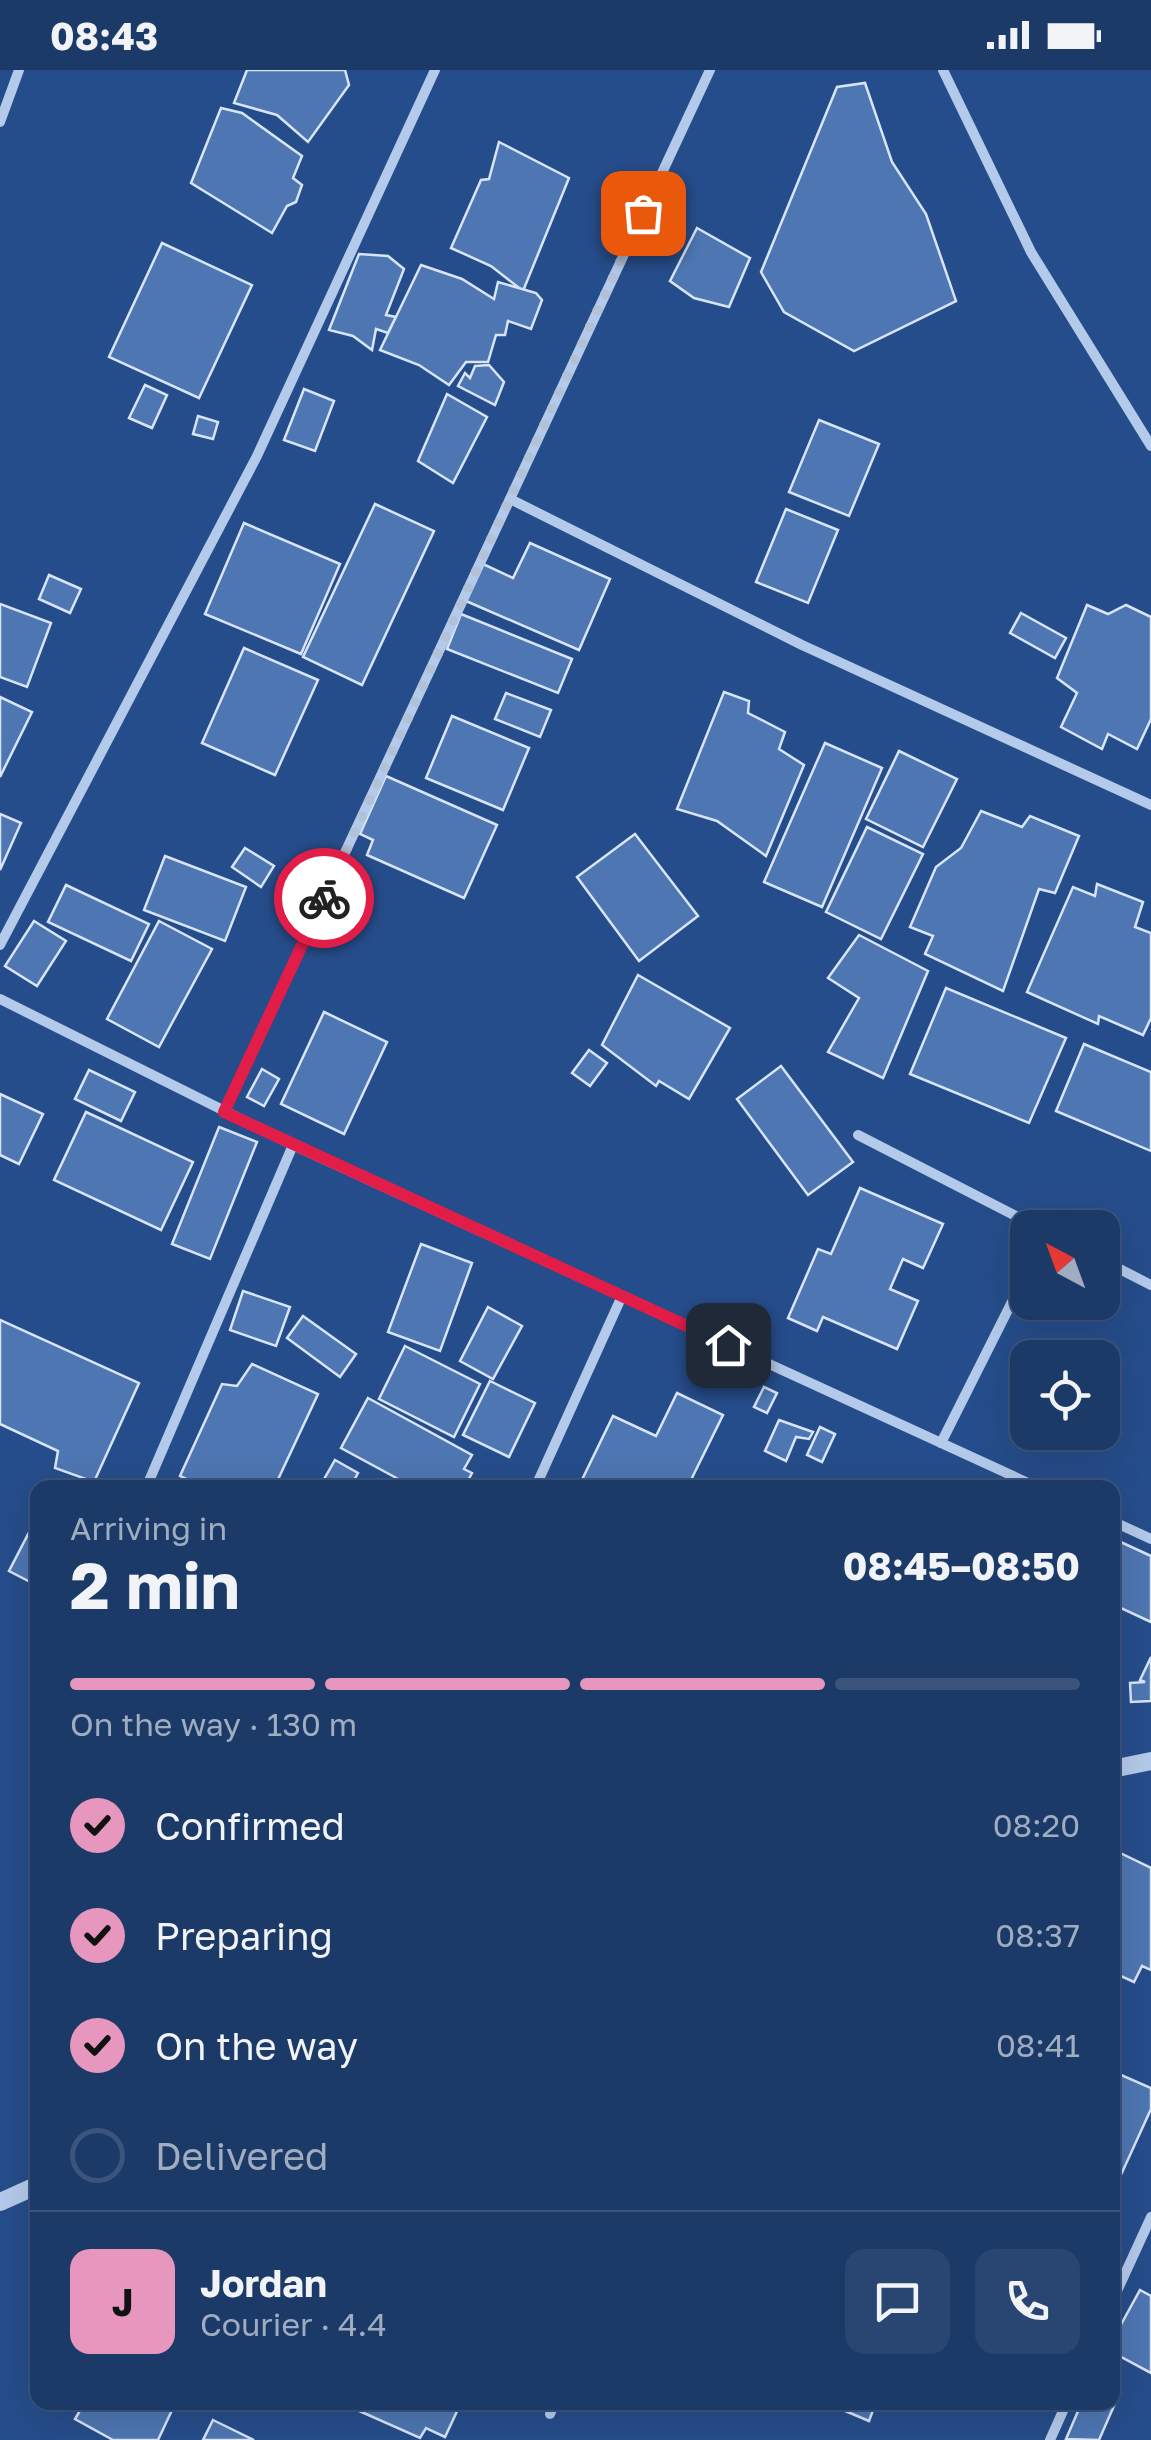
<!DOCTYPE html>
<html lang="en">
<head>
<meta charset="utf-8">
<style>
	body { margin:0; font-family:"Golos Text",sans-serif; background:#294571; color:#f1f3f6; height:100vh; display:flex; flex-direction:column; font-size:38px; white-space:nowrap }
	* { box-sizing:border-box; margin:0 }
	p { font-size:32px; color:#a0adc0 }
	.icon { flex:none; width:55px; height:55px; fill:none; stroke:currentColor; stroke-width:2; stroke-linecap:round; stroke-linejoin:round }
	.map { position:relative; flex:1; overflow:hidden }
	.drawer { position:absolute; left:30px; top:1410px; width:1090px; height:930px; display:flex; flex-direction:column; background:#1c3a68; border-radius:20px; box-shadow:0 10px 40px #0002,0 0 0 2px #3a547c }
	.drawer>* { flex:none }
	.needle { width:65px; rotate:319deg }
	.fabs { position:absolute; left:1010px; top:1140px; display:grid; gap:20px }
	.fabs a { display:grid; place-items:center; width:110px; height:110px; border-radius:20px; background:#1c3a68; box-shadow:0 10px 40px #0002,0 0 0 2px #3a547c; font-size:50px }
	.pin { position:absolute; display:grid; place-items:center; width:85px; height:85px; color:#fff; margin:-42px; border-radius:20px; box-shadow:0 5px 15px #0006 }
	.courier { position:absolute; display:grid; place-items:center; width:100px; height:100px; margin:-50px; border:8px solid #e11d48; border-radius:50%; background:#fff; color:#222; box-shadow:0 2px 12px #0007 }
	.overview em { font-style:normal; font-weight:700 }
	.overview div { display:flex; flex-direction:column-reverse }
	.overview { display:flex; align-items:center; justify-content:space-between; height:170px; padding:0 40px }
	h1 { font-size:65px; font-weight:700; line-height:75px }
	.bar { display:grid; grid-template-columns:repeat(4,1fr); gap:15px 10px; align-content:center; height:120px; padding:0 40px }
	.bar i { height:12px; border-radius:8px; background:#3a547c }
	.bar .current { background:#e797bd }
	.bar p { grid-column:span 4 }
	.line { display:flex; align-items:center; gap:25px; padding:0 40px; border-top:2px solid #3a547c }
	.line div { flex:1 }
	.round { display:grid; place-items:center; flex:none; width:105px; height:105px; border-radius:20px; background:#294571 }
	ol { padding:0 40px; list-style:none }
	li { display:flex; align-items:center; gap:30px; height:110px }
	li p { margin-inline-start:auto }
	li .icon { padding:10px; border-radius:50%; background:#e797bd; color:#111; stroke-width:4 }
	li:last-child { color:#a0adc0 }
	li i { width:55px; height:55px; border:5px solid #3a547c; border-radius:50% }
	.status { display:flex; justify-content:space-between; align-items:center; height:70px; padding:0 50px; background:#1c3a68; direction:ltr }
	.status svg { height:28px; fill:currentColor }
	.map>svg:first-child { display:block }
	.building { fill:#4e76b2; stroke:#d8e5f8; stroke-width:2.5 }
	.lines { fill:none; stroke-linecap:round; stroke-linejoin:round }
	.minor { stroke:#b4caea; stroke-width:10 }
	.tertiary { stroke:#b4caea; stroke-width:18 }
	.done { stroke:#b3c1d6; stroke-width:10; stroke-dasharray:0 18 }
	.route { stroke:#e11d48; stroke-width:12 }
</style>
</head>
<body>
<div class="status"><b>08:43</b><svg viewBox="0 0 49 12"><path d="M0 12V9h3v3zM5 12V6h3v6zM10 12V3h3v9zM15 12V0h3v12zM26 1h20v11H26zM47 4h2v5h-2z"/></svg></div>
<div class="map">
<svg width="1151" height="2370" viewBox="0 0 1151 2370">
	<rect width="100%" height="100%" fill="#264d8b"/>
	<!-- building -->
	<g class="building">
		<path d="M 247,0 L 345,0 L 349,15 L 308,72 L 277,45 L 234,33 Z"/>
		<path d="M 865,13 L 892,92 L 926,144 L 956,231 L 854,281 L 784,242 L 761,202 L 837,17 Z"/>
		<path d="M 221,38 L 242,43 L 302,86 L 293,108 L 302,115 L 296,132 L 287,136 L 272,163 L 191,113 Z"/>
		<path d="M 499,72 L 569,108 L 523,221 L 491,196 L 451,178 L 481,110 L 489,109 Z"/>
		<path d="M 697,158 L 750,188 L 729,237 L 694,228 L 670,211 Z"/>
		<path d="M 162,173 L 252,215 L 199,328 L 109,287 Z"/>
		<path d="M 359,184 L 388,186 L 404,199 L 386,245 L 396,247 L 388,263 L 376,259 L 372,280 L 353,266 L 329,260 Z"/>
		<path d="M 421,195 L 462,209 L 494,229 L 498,212 L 536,223 L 542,230 L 531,259 L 508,251 L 505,265 L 496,265 L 488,292 L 466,292 L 449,315 L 419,295 L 380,280 Z"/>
		<path d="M 489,295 L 504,312 L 495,335 L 458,316 L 465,303 L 470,308 L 475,296 Z"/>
		<path d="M 145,315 L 167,325 L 152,358 L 129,348 Z"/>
		<path d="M 304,319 L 334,331 L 315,381 L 284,370 Z"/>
		<path d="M 447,324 L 487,347 L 453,413 L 418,391 Z"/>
		<path d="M 198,346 L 218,352 L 213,369 L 193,364 Z"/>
		<path d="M 819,350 L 879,374 L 849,446 L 789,422 Z"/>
		<path d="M 375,434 L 434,461 L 362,615 L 303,587 Z"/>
		<path d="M 786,439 L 838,460 L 808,533 L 756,512 Z"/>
		<path d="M 244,453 L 340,494 L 301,584 L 205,544 Z"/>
		<path d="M 530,473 L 610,509 L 579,580 L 466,531 L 483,494 L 513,508 Z"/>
		<path d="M 49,505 L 81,519 L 70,543 L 39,529 Z"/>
		<path d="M 0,534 L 51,553 L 27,617 L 0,607 Z"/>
		<path d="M 1087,535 L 1108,544 L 1126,535 L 1151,547 L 1151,649 L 1137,679 L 1108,664 L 1102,679 L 1061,657 L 1077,623 L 1057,608 Z"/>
		<path d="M 1021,543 L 1066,568 L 1055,588 L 1010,563 Z"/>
		<path d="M 461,544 L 572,589 L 558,623 L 447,579 Z"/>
		<path d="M 244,578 L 318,610 L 275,705 L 202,673 Z"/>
		<path d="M 724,622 L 749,631 L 748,643 L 785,662 L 779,679 L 804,695 L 766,786 L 717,751 L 677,739 Z"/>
		<path d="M 506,623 L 551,640 L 540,667 L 495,649 Z"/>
		<path d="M 0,627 L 32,642 L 0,707 Z"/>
		<path d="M 452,646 L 529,678 L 503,740 L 426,708 Z"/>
		<path d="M 825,673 L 882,698 L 822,837 L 764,812 Z"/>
		<path d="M 899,681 L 957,709 L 923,777 L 866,749 Z"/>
		<path d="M 386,706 L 497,755 L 464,828 L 367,785 L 373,770 L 360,764 Z"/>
		<path d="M 981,741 L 1022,757 L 1030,746 L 1079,766 L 1055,823 L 1039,819 L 1003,921 L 925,884 L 933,866 L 910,857 L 936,797 L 961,778 Z"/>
		<path d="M 0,744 L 21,753 L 0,800 Z"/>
		<path d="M 867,757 L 923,784 L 881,869 L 826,842 Z"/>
		<path d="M 635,764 L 698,846 L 639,891 L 577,807 Z"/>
		<path d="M 245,778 L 274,796 L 261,817 L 232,797 Z"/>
		<path d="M 165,786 L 246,817 L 225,871 L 144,840 Z"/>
		<path d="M 1097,814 L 1143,832 L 1135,857 L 1151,863 L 1151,948 L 1143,965 L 1099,946 L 1098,954 L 1027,922 L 1073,817 L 1095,826 Z"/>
		<path d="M 66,815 L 149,854 L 131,891 L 48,852 Z"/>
		<path d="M 34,851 L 66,871 L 37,916 L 5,896 Z"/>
		<path d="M 159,851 L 212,879 L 159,977 L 107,949 Z"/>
		<path d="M 859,865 L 928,901 L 883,1008 L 828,982 L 859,928 L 828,908 Z"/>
		<path d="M 638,905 L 730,958 L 689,1029 L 659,1011 L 656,1016 L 602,975 Z"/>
		<path d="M 946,918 L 1066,968 L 1029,1053 L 910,1004 Z"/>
		<path d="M 324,942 L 387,972 L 344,1064 L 281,1034 Z"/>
		<path d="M 1084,974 L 1151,1002 L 1151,1081 L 1056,1041 Z"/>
		<path d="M 589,980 L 607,993 L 590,1016 L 572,1003 Z"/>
		<path d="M 781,996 L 853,1092 L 808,1125 L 737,1029 Z"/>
		<path d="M 262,999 L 279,1009 L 264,1036 L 247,1027 Z"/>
		<path d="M 89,1000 L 135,1022 L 121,1051 L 75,1029 Z"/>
		<path d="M 0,1024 L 43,1044 L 19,1094 L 0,1085 Z"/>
		<path d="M 86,1042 L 193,1092 L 161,1160 L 54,1110 Z"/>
		<path d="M 219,1057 L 257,1072 L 210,1189 L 172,1174 Z"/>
		<path d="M 860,1118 L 943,1154 L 923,1198 L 903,1189 L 890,1219 L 918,1231 L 897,1279 L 823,1247 L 817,1261 L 788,1248 L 818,1179 L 831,1184 Z"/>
		<path d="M 421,1174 L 472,1193 L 440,1281 L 388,1262 Z"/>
		<path d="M 243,1221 L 290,1237 L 276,1276 L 230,1260 Z"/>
		<path d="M 488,1237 L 522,1256 L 493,1309 L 460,1291 Z"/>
		<path d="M 303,1246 L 356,1284 L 340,1307 L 287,1268 Z"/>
		<path d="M 0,1250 L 139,1313 L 94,1412 L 55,1398 L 58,1381 L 0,1354 Z"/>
		<path d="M 405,1276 L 480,1314 L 454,1367 L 379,1329 Z"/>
		<path d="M 252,1294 L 318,1324 L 274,1418 L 205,1418 L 180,1406 L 222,1314 L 237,1316 Z"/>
		<path d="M 490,1311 L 535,1333 L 509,1387 L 463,1365 Z"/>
		<path d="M 764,1317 L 777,1323 L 767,1343 L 754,1337 Z"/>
		<path d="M 677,1323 L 723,1345 L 687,1418 L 660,1418 L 644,1412 L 642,1418 L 578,1418 L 613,1346 L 656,1366 Z"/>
		<path d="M 368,1328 L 472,1385 L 464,1399 L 472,1403 L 464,1418 L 415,1418 L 341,1378 Z"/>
		<path d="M 779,1350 L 813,1362 L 809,1369 L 796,1367 L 786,1391 L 765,1381 Z"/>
		<path d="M 820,1357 L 835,1364 L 822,1392 L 807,1385 Z"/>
		<path d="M 335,1390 L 358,1403 L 350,1418 L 319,1418 Z"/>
		<path d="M 38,1445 L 38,1516 L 9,1501 Z"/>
		<path d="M 1112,1468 L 1151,1486 L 1151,1552 L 1112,1534 Z"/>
		<path d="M 1151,1587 L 1151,1631 L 1131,1632 L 1130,1613 L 1145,1612 L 1140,1610 Z"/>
		<path d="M 1112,1779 L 1151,1798 L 1151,1900 L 1142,1896 L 1134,1912 L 1112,1902 Z"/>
		<path d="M 1112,2001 L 1151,2018 L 1151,2039 L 1115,2118 L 1112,2116 Z"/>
		<path d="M 1140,2220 L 1151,2226 L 1151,2303 L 1112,2282 L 1112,2271 Z"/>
		<path d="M 1112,2327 L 1117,2329 L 1099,2370 L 1066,2369 L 1082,2332 L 1112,2332 Z"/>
		<path d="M 85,2332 L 160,2332 L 173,2338 L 158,2370 L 113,2370 L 75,2349 Z"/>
		<path d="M 339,2332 L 450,2332 L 459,2337 L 445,2367 L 426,2358 L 420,2368 Z"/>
		<path d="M 824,2332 L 876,2332 L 869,2351 Z"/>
		<path d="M 213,2350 L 254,2370 L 203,2370 Z"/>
	</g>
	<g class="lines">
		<!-- minor -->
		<g class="minor">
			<path d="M 943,0 L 1031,182 L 1151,376"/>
			<path d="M 0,52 L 19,0"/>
			<path d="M 510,429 L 802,575 L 1151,735"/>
			<path d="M 0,875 L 257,386 L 435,0"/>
			<path d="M 0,929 L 293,1075 L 1039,1418"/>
			<path d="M 224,1042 L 710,0"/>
			<path d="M 858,1065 L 1039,1158"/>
			<path d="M 1102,1190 L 1151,1215"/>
			<path d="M 941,1373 L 1028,1200"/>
			<path d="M 146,1418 L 293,1075"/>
			<path d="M 535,1418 L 622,1226"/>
			<path d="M 1112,1451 L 1151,1469"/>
			<path d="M 1112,2232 L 1151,2147"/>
			<path d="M 550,2344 L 555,2332"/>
			<path d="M 1050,2370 L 1067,2332"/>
		</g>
		<!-- tertiary -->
		<g class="tertiary">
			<path d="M 1112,1699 L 1151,1691"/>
			<path d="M 0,2132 L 38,2115"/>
		</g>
	</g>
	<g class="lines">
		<!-- done -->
		<path class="done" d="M 324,828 L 643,143"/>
		<!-- route -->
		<path class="route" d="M 324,828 L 224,1042 L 728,1275"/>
	</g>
</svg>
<div class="fabs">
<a><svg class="needle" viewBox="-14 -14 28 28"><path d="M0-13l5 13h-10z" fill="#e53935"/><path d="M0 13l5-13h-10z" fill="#a0adc0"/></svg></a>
<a><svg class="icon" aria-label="locate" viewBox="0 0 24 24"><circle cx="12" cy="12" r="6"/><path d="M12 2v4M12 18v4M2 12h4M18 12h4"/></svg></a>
</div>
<div class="pin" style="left:643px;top:143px;background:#ea580c"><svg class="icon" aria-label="bag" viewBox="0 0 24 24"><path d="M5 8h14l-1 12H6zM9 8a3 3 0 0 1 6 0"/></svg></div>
<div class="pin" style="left:728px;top:1275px;background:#1f2937"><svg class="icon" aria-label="home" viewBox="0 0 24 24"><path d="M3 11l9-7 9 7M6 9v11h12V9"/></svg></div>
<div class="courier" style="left:324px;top:828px"><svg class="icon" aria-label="bike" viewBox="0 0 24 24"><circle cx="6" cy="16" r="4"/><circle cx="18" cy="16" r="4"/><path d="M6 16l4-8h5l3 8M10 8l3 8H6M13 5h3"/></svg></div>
<section class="drawer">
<div class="overview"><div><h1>2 min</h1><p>Arriving in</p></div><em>08:45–08:50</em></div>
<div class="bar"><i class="current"></i><i class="current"></i><i class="current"></i><i></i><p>On the way · 130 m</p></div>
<ol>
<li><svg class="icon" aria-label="check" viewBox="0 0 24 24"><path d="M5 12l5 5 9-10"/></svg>Confirmed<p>08:20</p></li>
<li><svg class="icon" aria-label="check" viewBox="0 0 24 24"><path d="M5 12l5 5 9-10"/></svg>Preparing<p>08:37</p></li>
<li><svg class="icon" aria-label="check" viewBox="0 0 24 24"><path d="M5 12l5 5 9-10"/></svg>On the way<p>08:41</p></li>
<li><i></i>Delivered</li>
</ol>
<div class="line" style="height:180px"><b class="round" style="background:#e797bd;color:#111">J</b><div><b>Jordan</b><p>Courier · 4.4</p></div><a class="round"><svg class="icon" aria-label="chat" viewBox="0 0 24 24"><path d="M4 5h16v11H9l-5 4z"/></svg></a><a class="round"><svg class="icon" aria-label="phone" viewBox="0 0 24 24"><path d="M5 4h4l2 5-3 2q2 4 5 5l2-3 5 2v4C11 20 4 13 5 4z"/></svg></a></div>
</section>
</div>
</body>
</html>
